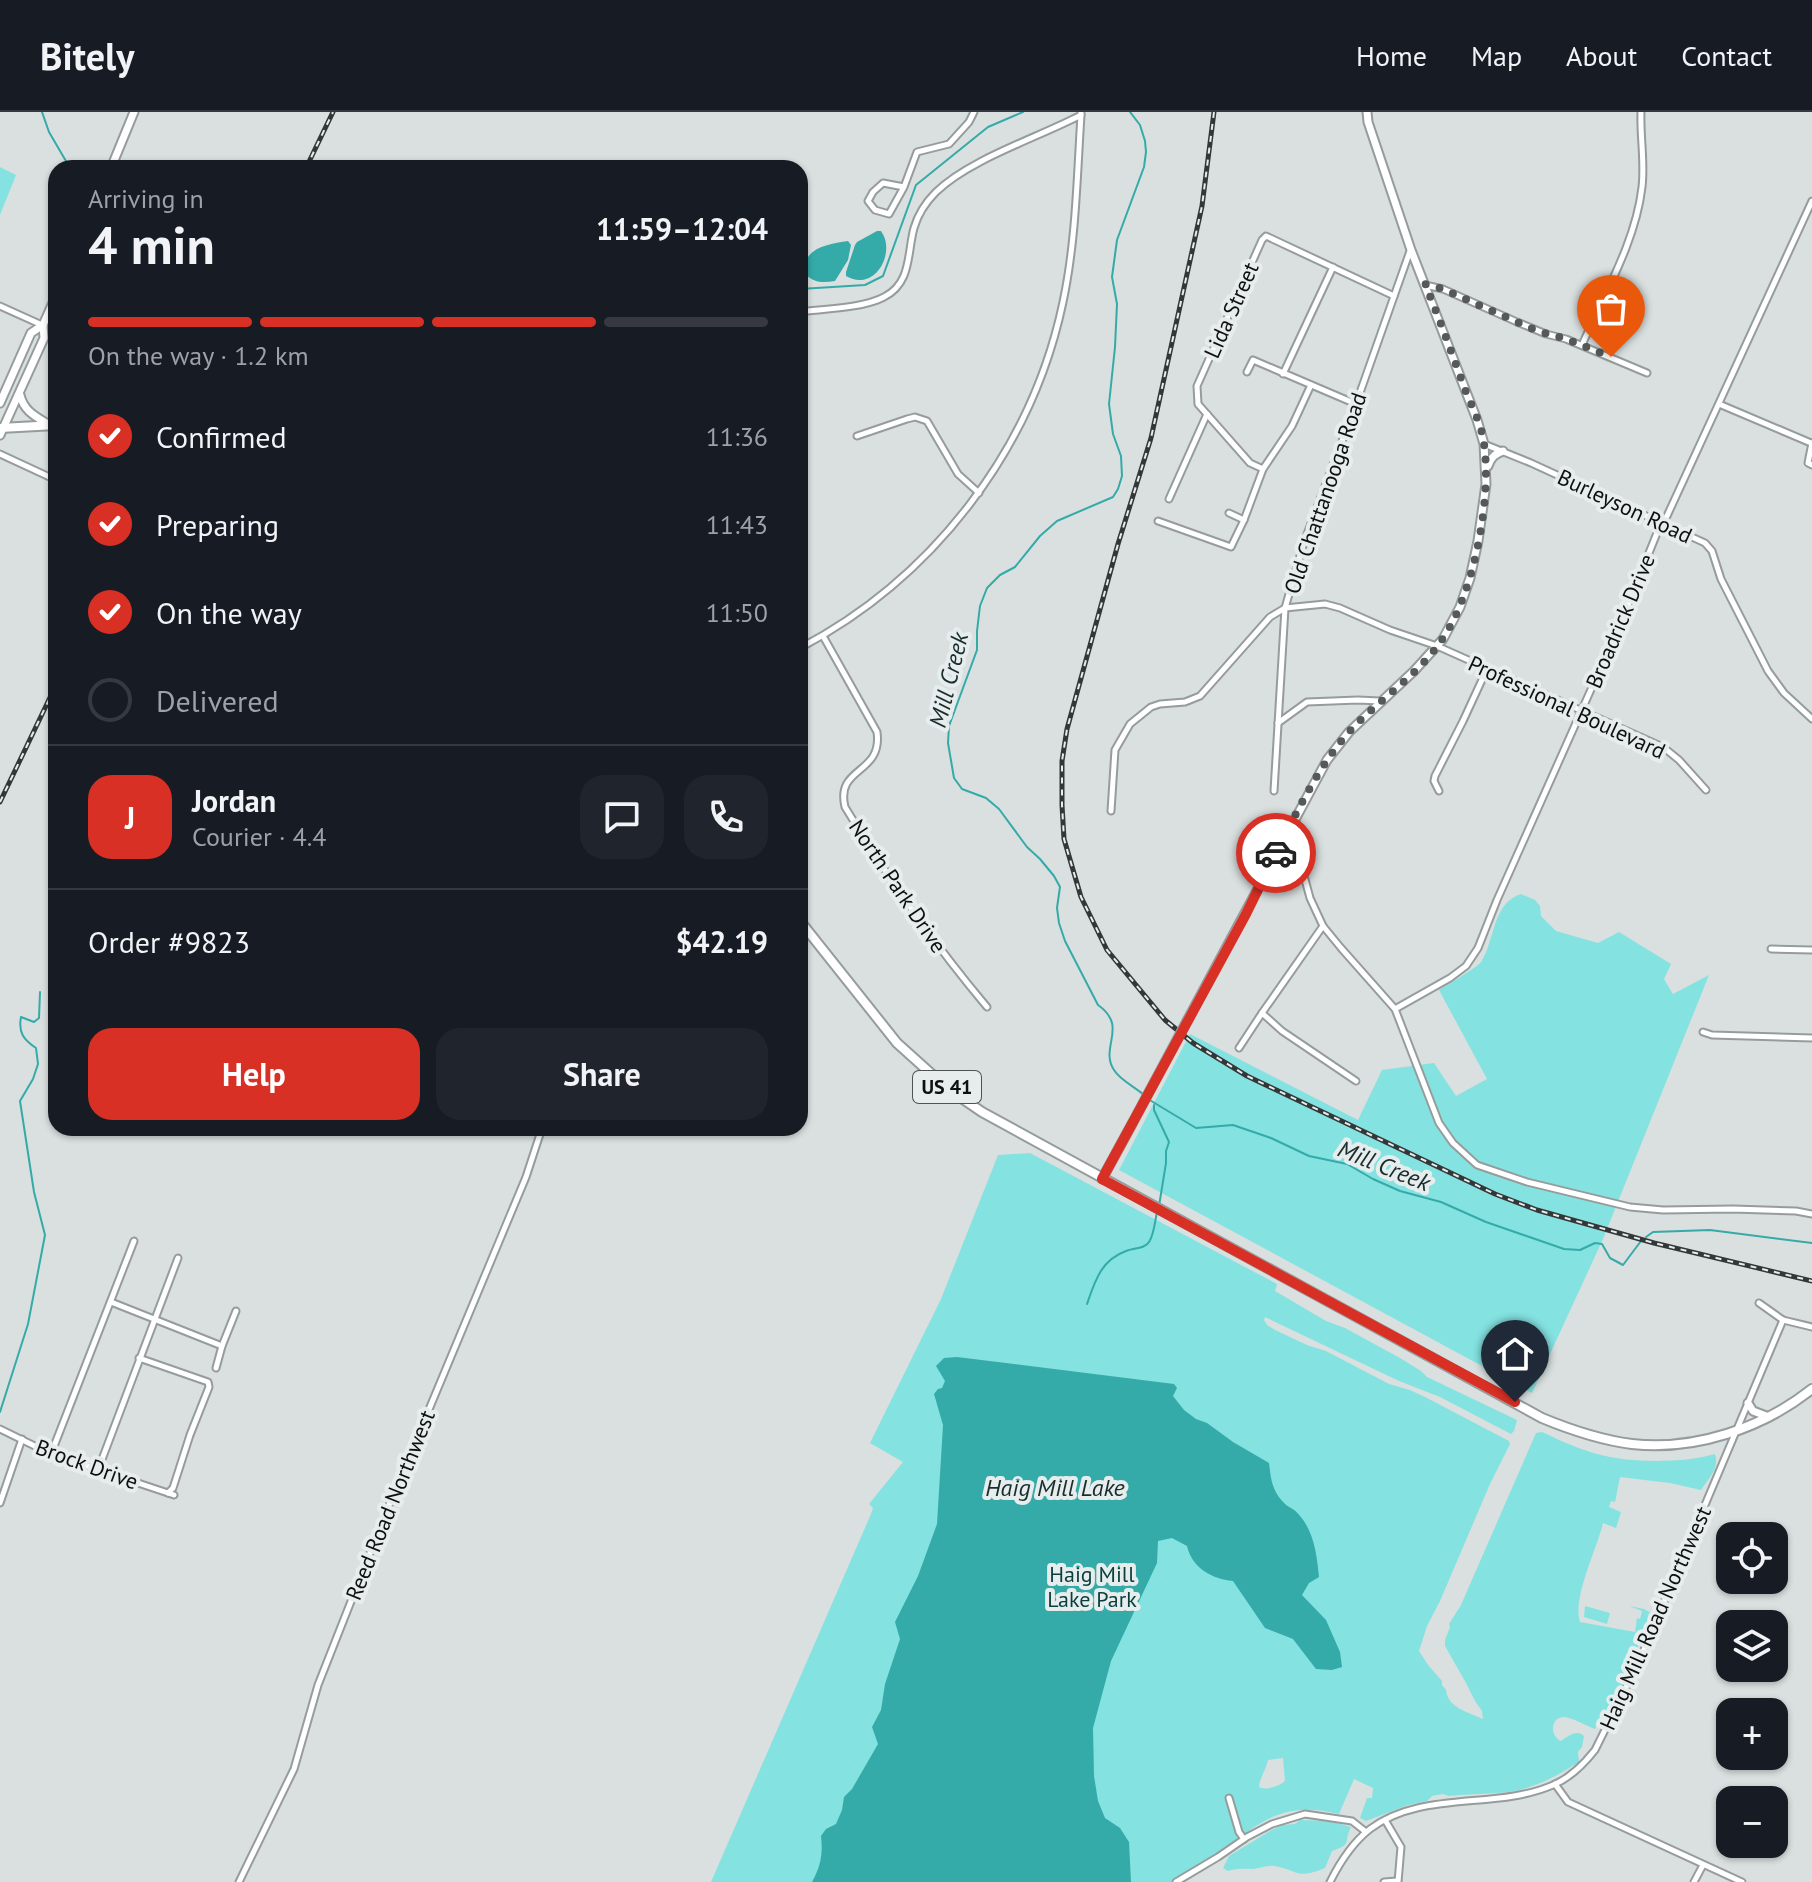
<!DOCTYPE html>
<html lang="en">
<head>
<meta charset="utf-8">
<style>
	body { margin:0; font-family:"PT Sans",sans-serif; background:#20242c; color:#f1f3f6; height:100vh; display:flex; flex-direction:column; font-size:30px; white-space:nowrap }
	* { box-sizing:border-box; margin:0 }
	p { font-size:26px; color:#9ea1a6 }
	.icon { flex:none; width:44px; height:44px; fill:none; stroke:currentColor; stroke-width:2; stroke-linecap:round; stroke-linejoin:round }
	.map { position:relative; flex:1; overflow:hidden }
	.side { position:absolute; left:48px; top:48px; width:760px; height:976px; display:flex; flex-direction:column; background:#171b24; border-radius:24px; box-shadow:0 2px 6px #0004 }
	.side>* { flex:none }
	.controls { position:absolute; left:1716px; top:1410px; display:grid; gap:16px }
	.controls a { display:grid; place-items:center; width:72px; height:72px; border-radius:16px; background:#171b24; box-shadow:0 2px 6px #0004; font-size:40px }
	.pin { position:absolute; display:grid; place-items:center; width:68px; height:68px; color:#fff; margin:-82px -34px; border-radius:50% 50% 50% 0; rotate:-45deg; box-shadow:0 0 8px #0007 }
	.pin .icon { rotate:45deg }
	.courier { position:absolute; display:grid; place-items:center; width:80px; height:80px; margin:-40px; border:6px solid #d93025; border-radius:50%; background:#fff; color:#222; box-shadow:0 2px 10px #0007 }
	.head em { font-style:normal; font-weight:800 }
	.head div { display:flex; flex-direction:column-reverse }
	.head { display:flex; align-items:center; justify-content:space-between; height:136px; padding:0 40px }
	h1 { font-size:52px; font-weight:800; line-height:60px }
	.bar { display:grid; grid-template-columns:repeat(4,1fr); gap:12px 8px; align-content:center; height:96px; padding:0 40px }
	.bar i { height:10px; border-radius:6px; background:#363941 }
	.bar .on { background:#d93025 }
	.bar p { grid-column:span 4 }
	.line { display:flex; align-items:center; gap:20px; padding:0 40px; border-top:2px solid #363941 }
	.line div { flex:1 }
	.round { display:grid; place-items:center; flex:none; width:84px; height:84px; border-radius:24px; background:#20242c }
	ol { padding:0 40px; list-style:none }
	li { display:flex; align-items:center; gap:24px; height:88px }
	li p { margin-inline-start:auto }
	li .icon { padding:8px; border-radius:50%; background:#d93025; color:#fff; stroke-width:4 }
	li:last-child { color:#9ea1a6 }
	li i { width:44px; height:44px; border:4px solid #363941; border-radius:50% }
	.cta { display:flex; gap:16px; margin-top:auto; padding:16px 40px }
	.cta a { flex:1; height:92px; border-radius:24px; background:#d93025; color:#fff; font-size:32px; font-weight:800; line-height:92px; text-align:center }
	.cta a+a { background:#20242c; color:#f1f3f6 }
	header { display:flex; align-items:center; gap:48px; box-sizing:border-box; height:112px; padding:0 40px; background:#171b24; border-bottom:2px solid #363941 }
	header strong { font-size:38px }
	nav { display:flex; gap:44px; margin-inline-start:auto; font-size:28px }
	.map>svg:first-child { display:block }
	.green { fill:#84e2e1; fill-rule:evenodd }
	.water { fill:#34aaa9 }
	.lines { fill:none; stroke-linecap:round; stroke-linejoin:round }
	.stream { stroke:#34aaa9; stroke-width:2 }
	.minor-casing { stroke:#969c9c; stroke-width:9 }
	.major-casing { stroke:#969c9c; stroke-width:11 }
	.highway-casing { stroke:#969c9c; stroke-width:12 }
	.minor { stroke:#fff; stroke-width:5 }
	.major { stroke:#fff; stroke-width:7 }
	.highway { stroke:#fff; stroke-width:8 }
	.rail-casing { stroke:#343737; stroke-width:5 }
	.rail { stroke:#e6edec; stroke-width:2; stroke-dasharray:6; stroke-linecap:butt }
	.major-bridge-casing { stroke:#969c9c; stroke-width:11; stroke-linecap:butt }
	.major-bridge { stroke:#fff; stroke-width:7 }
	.done { stroke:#555958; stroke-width:8; stroke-dasharray:0 14.4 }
	.route { stroke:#d93025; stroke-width:10 }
	.labels { text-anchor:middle; stroke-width:8; stroke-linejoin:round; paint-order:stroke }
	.shield { fill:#e6edec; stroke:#4f5252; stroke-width:2 }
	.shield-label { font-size:20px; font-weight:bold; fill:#0e1010 }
	.street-label { font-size:22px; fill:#0e1010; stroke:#e6edec }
	.park-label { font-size:22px; fill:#083e3e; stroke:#e6edec }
	.water-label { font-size:24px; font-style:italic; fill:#192d2d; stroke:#e6edec }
</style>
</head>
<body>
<header>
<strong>Bitely</strong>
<nav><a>Home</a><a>Map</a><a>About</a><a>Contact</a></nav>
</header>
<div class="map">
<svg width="1812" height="1770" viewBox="0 0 1812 1770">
	<rect width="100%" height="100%" fill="#d9e0df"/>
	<!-- green -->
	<g class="green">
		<path d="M 0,55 L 16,63 L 0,103 Z"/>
		<path d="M 1521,782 L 1535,788 L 1540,794 L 1541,804 L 1556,819 L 1598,831 L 1619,820 L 1671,852 L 1664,867 L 1673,882 L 1709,863 L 1603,1127 L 1532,1281 L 1119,1058 L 1190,922 L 1358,1008 L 1382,958 L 1434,951 L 1456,984 L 1487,967 L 1439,878 C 1448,872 1475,857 1481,850 C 1495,829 1492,791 1521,782 Z"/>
		<path d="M 1030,1041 L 1277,1172 L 1275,1179 L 1326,1209 L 1345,1216 L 1400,1246 L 1421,1259 L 1427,1265 L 1517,1308 L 1514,1319 L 1511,1322 L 1440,1285 L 1399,1269 L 1265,1205 L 1264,1208 L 1267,1213 L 1275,1218 L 1307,1233 L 1326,1239 L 1389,1272 L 1410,1278 L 1425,1285 L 1509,1329 L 1510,1332 L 1490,1372 L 1440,1489 L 1427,1514 L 1419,1539 L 1428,1553 L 1442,1569 L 1442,1573 L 1446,1578 C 1448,1596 1468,1600 1483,1607 L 1482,1599 L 1475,1589 L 1466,1571 L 1445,1534 L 1445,1528 L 1450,1515 L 1449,1512 L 1461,1493 L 1536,1321 L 1542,1320 C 1561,1329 1581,1338 1601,1343 C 1631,1351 1685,1351 1715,1342 C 1720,1356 1708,1367 1701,1378 L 1670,1371 L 1620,1365 L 1615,1390 L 1611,1389 L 1609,1395 L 1621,1400 L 1616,1416 L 1603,1411 C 1597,1437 1572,1486 1580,1510 L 1635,1520 L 1637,1506 L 1640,1507 L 1642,1499 L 1629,1494 L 1644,1497 L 1651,1501 L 1652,1505 L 1645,1524 L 1642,1524 L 1623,1573 L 1609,1601 L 1603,1601 L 1595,1617 C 1587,1614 1569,1604 1563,1605 C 1551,1606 1549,1623 1561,1629 C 1568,1624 1577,1617 1584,1624 L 1582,1635 L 1578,1640 L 1579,1650 C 1557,1664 1533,1677 1508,1680 C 1489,1682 1469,1682 1449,1684 L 1443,1682 L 1432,1684 L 1427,1689 L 1408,1693 L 1366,1709 L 1360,1706 L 1367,1686 L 1372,1686 L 1373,1676 L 1354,1667 L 1339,1702 C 1302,1693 1277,1698 1247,1720 L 1248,1723 L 1203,1755 L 1204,1758 L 1184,1770 L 711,1770 L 871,1402 L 873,1396 L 869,1392 L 903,1350 L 870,1331 L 941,1187 L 998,1043 ZM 1283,1646 L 1285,1669 C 1279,1674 1266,1679 1259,1675 C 1260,1665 1266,1658 1268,1648 Z"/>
		<path d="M 1585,1494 L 1610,1501 L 1607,1512 L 1584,1505 Z"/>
		<path d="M 1300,1708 L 1330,1709 L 1351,1715 C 1343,1731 1353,1732 1332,1739 L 1325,1756 C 1295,1768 1299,1758 1274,1754 C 1268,1753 1260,1756 1254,1757 C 1245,1757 1237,1756 1228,1759 L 1223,1756 L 1229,1744 L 1270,1719 L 1282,1713 L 1295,1712 Z"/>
	</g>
	<!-- water -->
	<g class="water">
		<path d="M 877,119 L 881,119 C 897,141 874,181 846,164 L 846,160 L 855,133 L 857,130 Z"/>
		<path d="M 848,129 L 851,133 L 848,148 L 835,169 C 823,171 814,171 805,162 C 801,136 828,132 848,129 Z"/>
		<path d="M 957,1245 L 1174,1272 L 1177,1276 L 1173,1284 L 1184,1298 L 1196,1307 L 1207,1311 L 1233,1330 L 1269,1351 C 1271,1368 1272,1379 1285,1392 C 1290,1396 1296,1398 1300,1404 C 1314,1420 1317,1444 1319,1465 L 1309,1471 L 1302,1483 L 1326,1508 L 1340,1540 L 1342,1555 L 1332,1558 L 1316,1557 L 1293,1527 L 1265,1516 L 1233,1469 C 1212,1467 1192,1456 1187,1434 L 1172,1426 L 1158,1429 L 1157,1451 L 1111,1549 L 1093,1616 L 1094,1664 L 1098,1689 L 1105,1706 L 1120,1716 L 1129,1730 L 1131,1770 L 812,1770 C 821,1754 823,1741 821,1724 L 826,1717 L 836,1712 L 842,1698 L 844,1685 L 852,1677 L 878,1632 L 872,1615 L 881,1598 L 885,1572 L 900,1527 L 895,1510 L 918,1464 L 937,1412 L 943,1313 L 934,1282 L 938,1277 L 942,1276 L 945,1269 L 936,1254 L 944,1246 Z"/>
	</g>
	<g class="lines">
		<!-- stream -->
		<g class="stream">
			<path d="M 42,0 L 49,20 L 70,56"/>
			<path d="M 1130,0 L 1140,13 L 1145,29 L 1146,40 L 1144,55 L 1117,128 L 1112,165 L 1117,192 L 1115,235 L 1109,292 L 1113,322 L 1121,344 L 1122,364 L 1118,377 L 1113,385 L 1057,409 L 1040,424 L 1015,455 L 1000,463 L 987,476 L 980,494 L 977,519 L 977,538 L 949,614 L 948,631 L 954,666 L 962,677 L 986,686 L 999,697 L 1027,735 L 1040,747 L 1054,764 L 1060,775 L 1057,796 L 1059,811 L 1065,829 L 1098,893 C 1129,915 1099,935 1114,958 C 1120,968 1135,975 1144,983"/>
			<path d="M 800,177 L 865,173 L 883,164 L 916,73 L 988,15 L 1023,0"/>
			<path d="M 1148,987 L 1196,1016 L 1233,1013 L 1271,1026 L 1309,1044 L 1347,1052 L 1373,1067 L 1400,1079 L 1441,1090 L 1486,1110 L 1564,1137 L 1580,1138 L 1595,1131 L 1602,1132 L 1610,1146 L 1623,1153 L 1641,1129"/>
			<path d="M 1154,993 L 1154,998 L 1169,1030 L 1166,1039 L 1166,1051 L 1159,1094"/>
			<path d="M 1646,1125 L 1653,1120 L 1710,1118 L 1812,1131"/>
			<path d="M 1087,1192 C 1095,1169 1101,1148 1126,1139 C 1133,1136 1145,1137 1149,1130 C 1154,1123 1155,1109 1157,1100"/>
			<path d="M 0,1300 L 28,1212 L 45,1123 L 34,1080 L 20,989 L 33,967 L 38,952 L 36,936 C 24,928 18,921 21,905 L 34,910 L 39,906 L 40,880"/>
		</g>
		<!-- minor casing -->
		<g class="minor-casing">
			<g id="minor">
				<path d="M 904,75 L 883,71 L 873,80 L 868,89 L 875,98 L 889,102 L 904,75 L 917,40 L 949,32 L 969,10 L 974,0"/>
				<path d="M 1425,173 L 1443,177 L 1517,210 L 1546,222 L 1566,227 L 1647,261"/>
				<path d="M 0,194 L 42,213"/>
				<path d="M 800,200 C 823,197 864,196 884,185 C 912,171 907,141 914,116 C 918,102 926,90 936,80 C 970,47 1037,26 1081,3 L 1081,1"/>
				<path d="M 1582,233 C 1604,183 1636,129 1642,75 C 1645,50 1640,25 1641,0"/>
				<path d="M 1247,260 L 1253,248 L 1356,292"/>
				<path d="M 1283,262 L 1333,155"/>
				<path d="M 1719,292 L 1811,331"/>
				<path d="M 857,324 L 907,307 L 915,305 L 927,309 L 958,362 L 979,381"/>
				<path d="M 1812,331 L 1808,351 L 1812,353"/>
				<path d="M 1484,332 L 1531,351 L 1705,431 L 1712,439 L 1721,467 L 1768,559 L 1784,581 L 1812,607"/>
				<path d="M 0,342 L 56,368"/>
				<path d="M 1263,357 L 1250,351 L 1198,292 L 1197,274 L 1262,128 L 1266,124 L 1394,184"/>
				<path d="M 1169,387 L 1207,302"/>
				<path d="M 1229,401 L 1244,408"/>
				<path d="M 1158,409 L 1231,435 L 1244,408 L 1263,357 L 1292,314 L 1311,273"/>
				<path d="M 823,524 L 877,620 C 883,663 835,654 845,695 C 888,766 934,832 987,895"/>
				<path d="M 800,536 C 933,466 1032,338 1063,190 C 1076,129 1077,65 1081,3"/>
				<path d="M 1278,611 L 1307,590 L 1358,588 L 1380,589"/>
				<path d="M 1274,679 L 1285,496 L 1304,430 L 1356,292 L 1410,139"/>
				<path d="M 1439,679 L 1434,669 L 1435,664 L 1463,609 L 1487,557"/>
				<path d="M 1111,699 L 1115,638 L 1130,612 L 1151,595 L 1160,592 L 1185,590 L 1200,584 L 1270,505 L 1285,496 L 1325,492 L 1340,496 L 1390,518 L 1437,534 L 1663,635 L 1679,648 L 1706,678"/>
				<path d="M 1279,735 L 1300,749 L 1310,786 L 1323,814 L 1341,836 L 1395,897 L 1439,1011 L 1453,1031 L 1477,1053 L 1527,1070 L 1630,1095 L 1663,1098 L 1733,1097 L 1796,1099 L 1812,1102"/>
				<path d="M 1771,837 L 1812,838"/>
				<path d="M 1395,897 L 1450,866 L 1466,854 L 1478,836 L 1497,788 L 1622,508 L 1659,416 L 1667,404 L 1812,89"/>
				<path d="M 1262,901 L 1282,919 L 1356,969"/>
				<path d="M 1703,920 L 1712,923 L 1812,926"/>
				<path d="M 1239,936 L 1262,901 L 1323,814"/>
				<path d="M 111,1190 L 222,1234"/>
				<path d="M 1759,1191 L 1783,1208 L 1812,1215"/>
				<path d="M 139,1246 L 208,1270 L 209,1275 L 190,1323 L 173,1376 L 168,1381"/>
				<path d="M 216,1256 L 222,1234 L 236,1199"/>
				<path d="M 0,1317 L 51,1342 L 174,1383"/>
				<path d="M 51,1342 L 134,1129"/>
				<path d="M 98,1358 L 178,1146"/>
				<path d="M 0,1391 L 22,1327"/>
				<path d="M 1555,1672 L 1568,1690 L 1742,1770"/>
				<path d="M 1229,1686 L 1239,1720 L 1244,1727"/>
				<path d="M 1385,1708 L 1401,1735 L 1398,1770"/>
				<path d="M 239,1770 L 294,1657 L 318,1573 L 387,1398 L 526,1065 L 542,1016"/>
				<path d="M 1176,1770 L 1218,1745 L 1247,1725 L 1272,1712 L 1305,1702 L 1352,1709 L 1366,1720"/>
				<path d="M 1330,1770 C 1340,1750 1352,1731 1370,1717 C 1422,1678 1496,1698 1553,1673 C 1570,1666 1584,1652 1595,1638 L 1640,1547 L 1783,1208"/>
				<path d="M 1384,1770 L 1397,1769"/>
				<path d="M 1694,1770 L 1703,1753"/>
			</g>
		</g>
		<!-- major casing -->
		<g class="major-casing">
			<g id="major">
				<path d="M 111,56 L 134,0"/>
				<path d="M 20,283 C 24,300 37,305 51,314"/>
				<path d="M 0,291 L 31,221 L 43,213"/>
				<path d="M 0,323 L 44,226 L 43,213 L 56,184"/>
				<path d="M 1488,354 C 1491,345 1495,342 1503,339"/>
				<path d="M 1188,907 L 1327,648 L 1349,620 L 1414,559 L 1443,527 L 1460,495 L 1470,466 L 1478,429 L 1486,372 L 1484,332 L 1477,308 L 1411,138 L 1368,10 L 1367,0"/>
				<path d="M 1102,1067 L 1132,1012"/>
				<path d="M 1748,1291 L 1753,1299 L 1769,1305"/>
			</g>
		</g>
		<!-- highway casing -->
		<g class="highway-casing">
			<g id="highway">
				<path d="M 0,316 L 56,313"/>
				<path d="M 800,809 L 897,931 L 947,976 L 982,1000 L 1542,1306 C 1571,1318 1600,1328 1632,1332 C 1695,1339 1763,1316 1812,1277"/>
			</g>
		</g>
		<!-- minor -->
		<use href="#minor" class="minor"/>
		<!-- major -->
		<use href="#major" class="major"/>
		<!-- highway -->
		<use href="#highway" class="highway"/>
		<!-- rail casing -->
		<g class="rail-casing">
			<g id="rail">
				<path d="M 1214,0 L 1202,94 L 1151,326 L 1118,432 L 1067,617 L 1062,649 L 1062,693 L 1064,727 L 1081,785 L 1107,838 L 1165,908 L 1193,931 L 1247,964 L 1495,1082 L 1537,1098 L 1654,1131 L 1812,1169"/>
				<path d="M 306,56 L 333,0"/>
				<path d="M 0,690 L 56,573"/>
			</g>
		</g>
		<!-- rail -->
		<use href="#rail" class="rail"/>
		<!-- major-bridge casing -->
		<g class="major-bridge-casing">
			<path id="major-bridge" d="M 1132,1012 L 1188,907"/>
		</g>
		<!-- major-bridge -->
		<use href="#major-bridge" class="major-bridge"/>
	</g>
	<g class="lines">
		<!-- done -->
		<path class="done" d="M 1276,741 C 1297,700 1318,655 1348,621 C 1378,588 1419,563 1443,526 C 1474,481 1492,386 1484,332 C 1482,314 1473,297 1466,280 C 1453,244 1440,208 1425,172 L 1443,177 L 1517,210 L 1538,219 L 1566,227 L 1611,245"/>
		<!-- route -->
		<path class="route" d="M 1276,741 L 1246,802 L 1102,1067 L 1515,1290"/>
	</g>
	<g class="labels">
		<!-- shield labels -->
		<rect class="shield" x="913" y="959" width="68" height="32" rx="6"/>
		<g class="shield-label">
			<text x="947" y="982">US 41</text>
		</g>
		<!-- street labels -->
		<g class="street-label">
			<text transform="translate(1231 198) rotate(-66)" y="8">Lida Street</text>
			<text transform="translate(1325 381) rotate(-71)" y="8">Old Chattanooga Road</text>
			<text transform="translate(1625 394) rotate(25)" y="8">Burleyson Road</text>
			<text transform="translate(1620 509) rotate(-67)" y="8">Broadrick Drive</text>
			<text transform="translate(1567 595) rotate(25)" y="8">Professional Boulevard</text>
			<text transform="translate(898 774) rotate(56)" y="8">North Park Drive</text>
			<text transform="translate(87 1352) rotate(20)" y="8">Brock Drive</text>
			<text transform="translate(390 1393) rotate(-68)" y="8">Reed Road Northwest</text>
			<text transform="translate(1655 1506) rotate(-66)" y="8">Haig Mill Road Northwest</text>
		</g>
		<!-- park labels -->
		<g class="park-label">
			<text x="1092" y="1470">Haig Mill<tspan x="1092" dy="25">Lake Park</tspan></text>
		</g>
		<!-- water labels -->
		<g class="water-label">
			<text transform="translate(949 568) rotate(-76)" y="8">Mill Creek</text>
			<text transform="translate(1384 1054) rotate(22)" y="8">Mill Creek</text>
			<text x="1055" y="1384">Haig Mill Lake</text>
		</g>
	</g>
</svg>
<div class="controls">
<a><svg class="icon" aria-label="locate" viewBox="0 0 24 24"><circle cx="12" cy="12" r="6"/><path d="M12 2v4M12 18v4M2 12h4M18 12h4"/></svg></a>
<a><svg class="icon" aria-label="layers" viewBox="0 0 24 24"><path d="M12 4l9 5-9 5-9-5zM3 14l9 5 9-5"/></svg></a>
<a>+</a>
<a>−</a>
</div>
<div class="pin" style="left:1611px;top:245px;background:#ea580c"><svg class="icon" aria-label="bag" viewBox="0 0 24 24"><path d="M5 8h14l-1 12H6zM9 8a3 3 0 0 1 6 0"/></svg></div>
<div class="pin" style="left:1515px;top:1290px;background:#1f2937"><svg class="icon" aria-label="home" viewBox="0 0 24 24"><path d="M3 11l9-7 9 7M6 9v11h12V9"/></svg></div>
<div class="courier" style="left:1276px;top:741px"><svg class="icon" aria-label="car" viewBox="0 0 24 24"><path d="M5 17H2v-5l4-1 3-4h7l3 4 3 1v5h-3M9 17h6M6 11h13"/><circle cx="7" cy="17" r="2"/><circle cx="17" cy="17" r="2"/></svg></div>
<section class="side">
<div class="head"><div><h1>4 min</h1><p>Arriving in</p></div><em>11:59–12:04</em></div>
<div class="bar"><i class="on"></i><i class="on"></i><i class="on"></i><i></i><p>On the way · 1.2 km</p></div>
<ol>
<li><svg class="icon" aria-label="check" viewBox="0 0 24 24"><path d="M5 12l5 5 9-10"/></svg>Confirmed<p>11:36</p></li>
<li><svg class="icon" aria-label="check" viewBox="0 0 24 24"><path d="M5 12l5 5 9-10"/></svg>Preparing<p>11:43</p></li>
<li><svg class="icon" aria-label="check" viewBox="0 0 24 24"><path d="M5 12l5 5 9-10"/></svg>On the way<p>11:50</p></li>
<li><i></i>Delivered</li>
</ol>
<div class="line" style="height:144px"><b class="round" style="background:#d93025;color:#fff">J</b><div><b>Jordan</b><p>Courier · 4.4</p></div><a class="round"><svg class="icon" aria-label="chat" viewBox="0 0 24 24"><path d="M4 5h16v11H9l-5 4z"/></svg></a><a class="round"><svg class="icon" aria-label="phone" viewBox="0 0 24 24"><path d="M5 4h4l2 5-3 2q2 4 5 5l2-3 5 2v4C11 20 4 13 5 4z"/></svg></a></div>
<div class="line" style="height:104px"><div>Order #9823</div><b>$42.19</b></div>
<div class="cta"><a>Help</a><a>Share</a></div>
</section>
</div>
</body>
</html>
